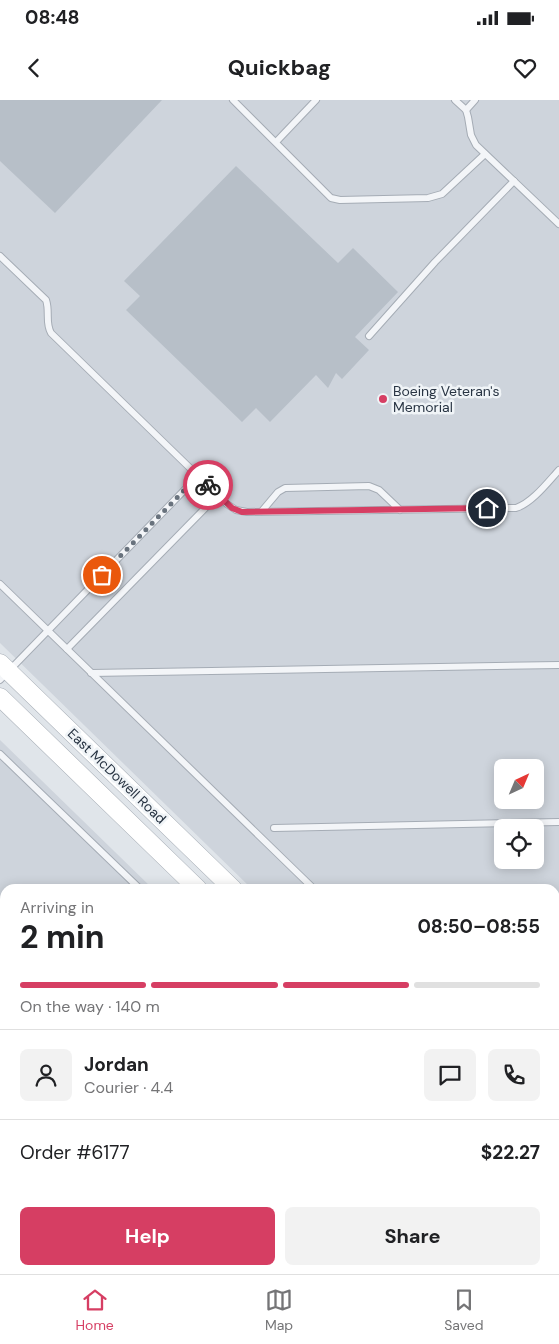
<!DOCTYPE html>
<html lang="en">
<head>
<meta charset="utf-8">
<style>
	body { margin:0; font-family:"DM Sans",sans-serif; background:#f2f2f2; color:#202124; height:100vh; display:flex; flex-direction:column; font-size:19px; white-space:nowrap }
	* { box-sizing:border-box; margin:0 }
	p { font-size:16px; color:#757577 }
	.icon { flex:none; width:28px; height:28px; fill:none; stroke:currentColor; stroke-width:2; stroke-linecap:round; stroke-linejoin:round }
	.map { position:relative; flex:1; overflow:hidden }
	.details { position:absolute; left:0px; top:784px; width:560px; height:391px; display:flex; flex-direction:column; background:#fff; border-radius:15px 15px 0 0; box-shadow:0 2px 12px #0003 }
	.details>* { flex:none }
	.needle { width:32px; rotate:44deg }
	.tools { position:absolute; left:494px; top:659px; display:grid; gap:10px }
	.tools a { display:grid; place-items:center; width:50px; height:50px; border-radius:8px; background:#fff; box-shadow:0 2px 12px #0003; font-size:25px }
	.pin { position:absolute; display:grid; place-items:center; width:42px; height:42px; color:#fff; margin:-21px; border:2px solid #fff; border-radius:50%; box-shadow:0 1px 5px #0007 }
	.courier { position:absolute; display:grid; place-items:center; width:50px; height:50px; margin:-25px; border:4px solid #d63e63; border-radius:50%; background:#fff; color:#222; box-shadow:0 1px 6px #0007 }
	.headline em { font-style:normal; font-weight:700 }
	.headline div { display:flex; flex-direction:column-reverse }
	.headline { display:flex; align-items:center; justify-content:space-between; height:85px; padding:0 20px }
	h1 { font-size:32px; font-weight:700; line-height:38px }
	.bar { display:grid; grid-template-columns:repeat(4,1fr); gap:8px 5px; align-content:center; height:60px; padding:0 20px }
	.bar i { height:6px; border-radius:4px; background:#e0e0e0 }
	.bar .current { background:#d63e63 }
	.bar p { grid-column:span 4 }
	.line { display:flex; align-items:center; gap:12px; padding:0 20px; border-top:1px solid #e0e0e0 }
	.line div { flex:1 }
	.round { display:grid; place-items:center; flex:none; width:52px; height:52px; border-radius:8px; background:#f2f2f2 }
	.primary-button { display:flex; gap:10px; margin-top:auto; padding:10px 20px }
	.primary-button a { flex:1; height:58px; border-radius:8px; background:#d63e63; color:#fff; font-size:20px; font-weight:700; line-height:58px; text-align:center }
	.primary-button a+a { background:#f2f2f2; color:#202124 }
	.status { display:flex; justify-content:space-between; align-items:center; height:35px; padding:0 25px; background:#fff; direction:ltr }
	.status svg { height:14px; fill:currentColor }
	header { display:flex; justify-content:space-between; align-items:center; height:65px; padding:0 20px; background:#fff; font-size:22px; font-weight:700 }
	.tab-bar { display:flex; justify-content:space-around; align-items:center; height:70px; border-top:1px solid #e0e0e0; background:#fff; font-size:14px; color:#757577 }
	.tab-bar a { display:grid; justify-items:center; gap:2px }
	.tab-bar .current { color:#d63e63 }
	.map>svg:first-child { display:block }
	.built { fill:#ced4dc; fill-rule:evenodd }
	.green { fill:#c8d5c1 }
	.building { fill:#b7bfc8 }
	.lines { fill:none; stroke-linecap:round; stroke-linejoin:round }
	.service-casing { stroke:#a5acb5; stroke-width:8 }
	.minor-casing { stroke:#a5acb5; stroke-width:14 }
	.secondary-casing { stroke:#a5acb5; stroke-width:19 }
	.service { stroke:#f3f5f8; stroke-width:6 }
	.minor { stroke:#f3f5f8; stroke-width:12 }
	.secondary { stroke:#fff; stroke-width:18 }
	.done { stroke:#68727d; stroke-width:5; stroke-dasharray:0 9 }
	.route { stroke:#d63e63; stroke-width:6 }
	.poi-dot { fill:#d63e63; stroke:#f0f4f7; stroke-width:2 }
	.labels { text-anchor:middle; stroke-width:5; stroke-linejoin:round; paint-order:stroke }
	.poi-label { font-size:14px; fill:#283443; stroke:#f0f4f7; text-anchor:start }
	.street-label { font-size:14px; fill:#283443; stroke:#f0f4f7 }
</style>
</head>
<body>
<div class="status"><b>08:48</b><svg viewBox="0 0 49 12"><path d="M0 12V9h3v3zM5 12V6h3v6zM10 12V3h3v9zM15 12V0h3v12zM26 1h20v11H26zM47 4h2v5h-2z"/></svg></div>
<header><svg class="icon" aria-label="back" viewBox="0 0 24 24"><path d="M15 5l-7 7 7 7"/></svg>Quickbag<svg class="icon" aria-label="heart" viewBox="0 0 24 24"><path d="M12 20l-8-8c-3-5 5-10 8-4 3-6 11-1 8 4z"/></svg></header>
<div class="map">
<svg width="559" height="1174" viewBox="0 0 559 1174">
	<rect width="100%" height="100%" fill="#e0e5ea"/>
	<!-- built -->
	<g class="built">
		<path d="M 0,0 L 559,0 L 559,850 L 555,854 L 555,789 L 252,789 L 0,543 ZM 502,668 L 535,668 L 535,700 L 502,700 ZM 502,728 L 535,728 L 535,760 L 502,760 Z"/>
		<path d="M 0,640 L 153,789 L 5,789 L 5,1170 L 216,1170 L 212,1174 L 0,1174 Z"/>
	</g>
	<!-- green -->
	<path class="green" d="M 559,944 L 559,1045 L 555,1040 L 555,948 Z"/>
	<!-- building -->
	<g class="building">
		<path d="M 0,0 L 162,0 L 55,113 L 0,61 Z"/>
		<path d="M 236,66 L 338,163 L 353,148 L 398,192 L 355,237 L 369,250 L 342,279 L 336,273 L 328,288 L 316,275 L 270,322 L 256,308 L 242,322 L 126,210 L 140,196 L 124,181 Z"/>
	</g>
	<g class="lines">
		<!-- service casing -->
		<g class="service-casing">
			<g id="service">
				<path d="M 233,0 L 331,98 L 340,100 L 428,98 L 442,94 L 485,54"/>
				<path d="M 455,0 L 466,10 L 468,17 L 471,35 L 476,45 L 559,124"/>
				<path d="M 466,10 L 475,0"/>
				<path d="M 276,42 L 316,0"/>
				<path d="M 0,156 L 46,200 C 50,211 45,223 51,233 L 227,404 L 236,410 L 247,412 L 516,408 C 532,403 548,382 559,370"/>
				<path d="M 369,236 L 435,162 L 514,81"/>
				<path d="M 262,411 L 278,392 L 285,388 L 369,386 L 379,390 L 400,410"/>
				<path d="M 0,484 L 314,789"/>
				<path d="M 67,549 L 218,395"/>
				<path d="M 91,573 L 559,565"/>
				<path d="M 0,580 L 198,376"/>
				<path d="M 0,654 L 140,789"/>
				<path d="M 274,728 L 559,722"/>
				<path d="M 555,803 L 559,799"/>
				<path d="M 192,1174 L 196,1170"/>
			</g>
		</g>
		<!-- minor casing -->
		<g class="minor-casing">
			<path id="minor" d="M 555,1161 L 559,1165"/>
		</g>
		<!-- secondary casing -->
		<g class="secondary-casing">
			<g id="secondary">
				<path d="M 0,563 L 233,789"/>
				<path d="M 0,597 L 198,789"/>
				<path d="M 555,871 L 559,867"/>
				<path d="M 555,915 L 559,910"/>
				<path d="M 555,1101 L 559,1105"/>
				<path d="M 555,1132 L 559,1136"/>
				<path d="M 271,1174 L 275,1170"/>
			</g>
		</g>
		<!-- service -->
		<use href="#service" class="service"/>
		<!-- minor -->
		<use href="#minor" class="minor"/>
		<!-- secondary -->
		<use href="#secondary" class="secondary"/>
	</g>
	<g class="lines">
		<!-- done -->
		<path class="done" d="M 102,475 L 198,376 L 208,385"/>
		<!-- route -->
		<path class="route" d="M 208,385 L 232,408 L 242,412 L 487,408"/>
	</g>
	<!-- markers -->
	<circle class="poi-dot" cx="383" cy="299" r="5"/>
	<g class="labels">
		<!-- poi labels -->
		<g class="poi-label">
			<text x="393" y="296">Boeing Veteran's<tspan x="393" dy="16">Memorial</tspan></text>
		</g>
		<!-- street labels -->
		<g class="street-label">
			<text transform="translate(117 676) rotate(44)" y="5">East McDowell Road</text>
		</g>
	</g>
</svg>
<div class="tools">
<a><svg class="needle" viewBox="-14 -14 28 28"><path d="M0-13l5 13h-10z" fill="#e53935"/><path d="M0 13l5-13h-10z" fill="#757577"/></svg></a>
<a><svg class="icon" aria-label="locate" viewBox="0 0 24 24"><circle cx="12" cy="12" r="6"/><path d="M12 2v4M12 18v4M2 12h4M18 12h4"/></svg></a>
</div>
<div class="pin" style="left:102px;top:475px;background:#ea580c"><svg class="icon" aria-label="bag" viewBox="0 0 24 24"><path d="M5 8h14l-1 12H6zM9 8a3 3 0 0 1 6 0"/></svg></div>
<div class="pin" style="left:487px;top:408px;background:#1f2937"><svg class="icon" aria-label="home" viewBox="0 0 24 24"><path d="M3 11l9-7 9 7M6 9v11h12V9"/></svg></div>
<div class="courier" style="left:208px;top:385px"><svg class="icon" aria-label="bike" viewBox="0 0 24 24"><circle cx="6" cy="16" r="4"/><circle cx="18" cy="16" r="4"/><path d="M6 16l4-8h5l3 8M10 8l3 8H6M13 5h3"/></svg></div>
<section class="details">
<div class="headline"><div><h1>2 min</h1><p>Arriving in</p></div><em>08:50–08:55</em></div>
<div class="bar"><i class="current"></i><i class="current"></i><i class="current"></i><i></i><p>On the way · 140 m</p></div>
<div class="line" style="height:90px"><a class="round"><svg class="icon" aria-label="person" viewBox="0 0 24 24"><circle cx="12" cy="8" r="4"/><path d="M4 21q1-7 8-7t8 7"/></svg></a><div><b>Jordan</b><p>Courier · 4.4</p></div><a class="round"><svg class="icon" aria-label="chat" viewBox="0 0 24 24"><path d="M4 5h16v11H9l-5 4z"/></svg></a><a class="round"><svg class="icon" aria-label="phone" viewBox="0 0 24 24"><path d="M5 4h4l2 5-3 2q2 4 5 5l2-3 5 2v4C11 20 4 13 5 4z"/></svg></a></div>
<div class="line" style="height:65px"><div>Order #6177</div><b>$22.27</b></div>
<div class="primary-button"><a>Help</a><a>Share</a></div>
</section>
</div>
<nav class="tab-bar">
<a class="current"><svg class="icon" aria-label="home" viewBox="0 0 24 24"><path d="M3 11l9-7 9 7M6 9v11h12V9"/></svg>Home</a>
<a><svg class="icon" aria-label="map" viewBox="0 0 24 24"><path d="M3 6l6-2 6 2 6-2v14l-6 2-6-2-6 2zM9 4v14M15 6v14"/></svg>Map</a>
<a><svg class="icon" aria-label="saved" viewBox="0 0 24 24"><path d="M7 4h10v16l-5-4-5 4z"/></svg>Saved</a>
</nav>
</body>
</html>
